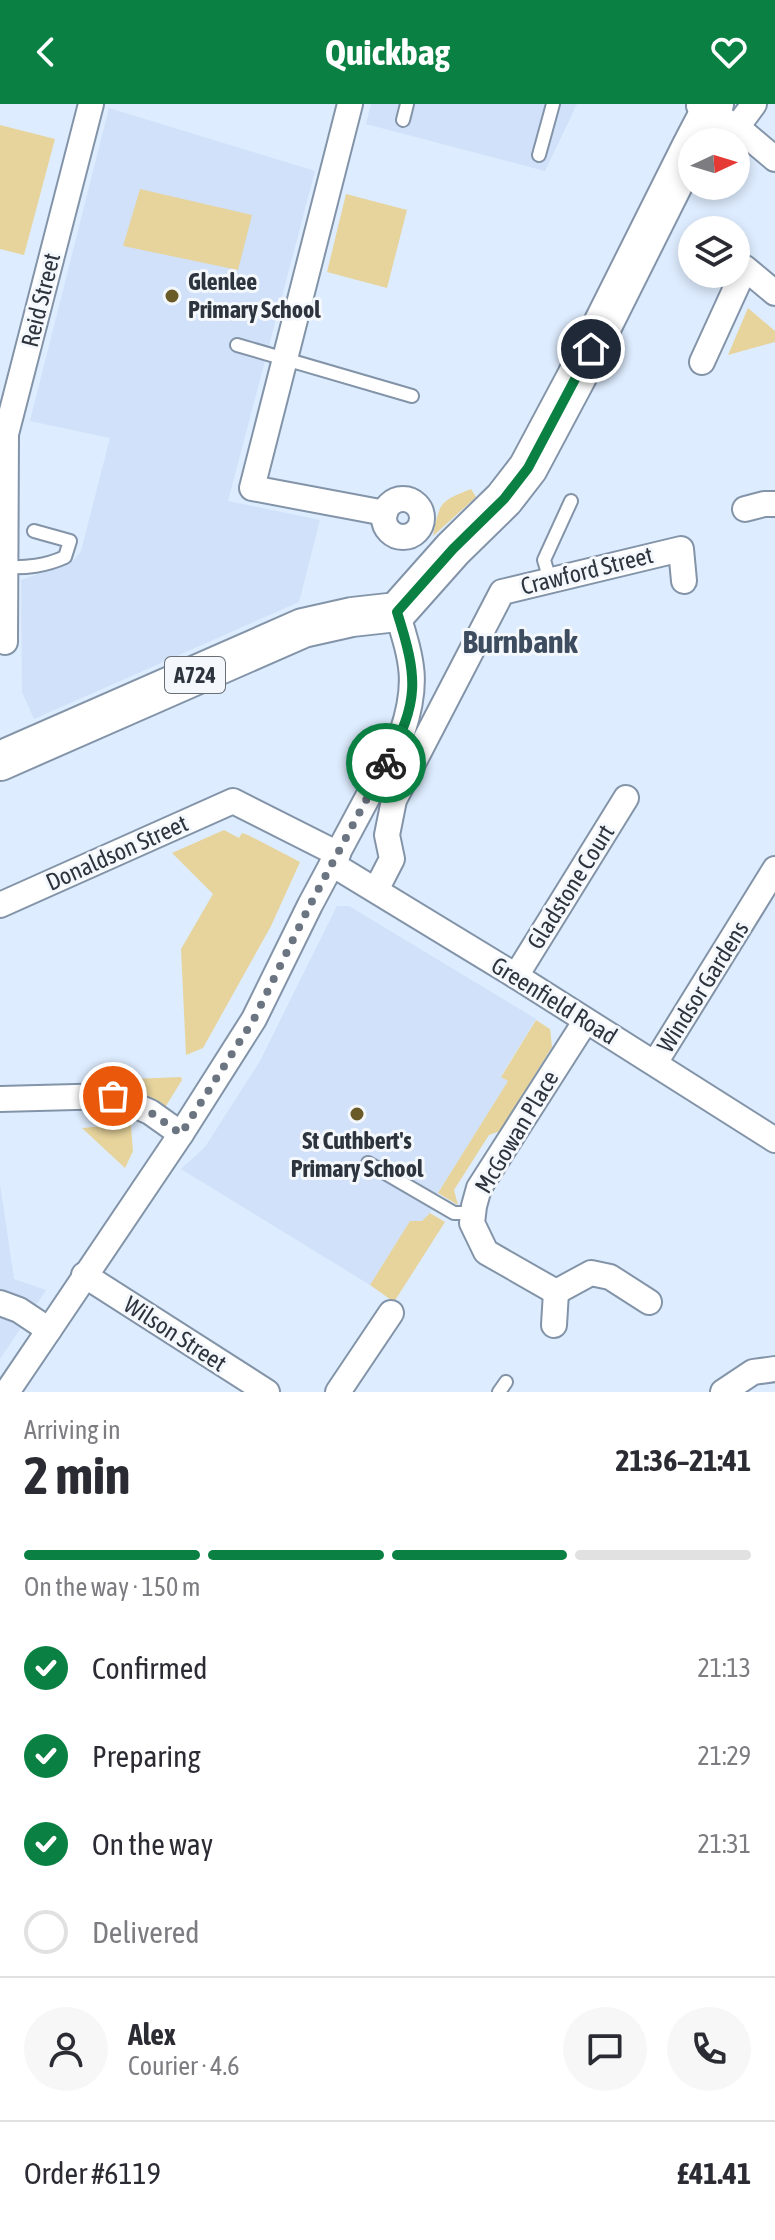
<!DOCTYPE html>
<html lang="en">
<head>
<meta charset="utf-8">
<style>
	body { margin:0; font-family:"Asap Condensed",sans-serif; background:#f7f7f7; color:#2b2b33; height:100vh; display:flex; flex-direction:column; font-size:30px; white-space:nowrap }
	* { box-sizing:border-box; margin:0 }
	p { font-size:26px; color:#7c7c81 }
	.icon { flex:none; width:44px; height:44px; fill:none; stroke:currentColor; stroke-width:2; stroke-linecap:round; stroke-linejoin:round }
	.map { position:relative; height:1288px; overflow:hidden }
	.drawer { display:flex; flex-direction:column; background:#fff; flex:1 }
	.drawer>* { flex:none }
	.needle { width:52px; rotate:86deg }
	.tools { position:absolute; left:678px; top:24px; display:grid; gap:16px }
	.tools a { display:grid; place-items:center; width:72px; height:72px; border-radius:50%; background:#fff; box-shadow:0 4px 12px #0003; font-size:40px }
	.pin { position:absolute; display:grid; place-items:center; width:68px; height:68px; color:#fff; margin:-34px; border:4px solid #fff; border-radius:50%; box-shadow:0 2px 8px #0007 }
	.courier { position:absolute; display:grid; place-items:center; width:80px; height:80px; margin:-40px; border:6px solid #0b8043; border-radius:50%; background:#fff; color:#222; box-shadow:0 2px 10px #0007 }
	.overview em { font-style:normal; font-weight:700 }
	.overview div { display:flex; flex-direction:column-reverse }
	.overview { display:flex; align-items:center; justify-content:space-between; height:136px; padding:0 24px }
	h1 { font-size:52px; font-weight:700; line-height:60px }
	.bar { display:grid; grid-template-columns:repeat(4,1fr); gap:12px 8px; align-content:center; height:96px; padding:0 24px }
	.bar i { height:10px; border-radius:6px; background:#e1e1e2 }
	.bar .on { background:#0b8043 }
	.bar p { grid-column:span 4 }
	.line { display:flex; align-items:center; gap:20px; padding:0 24px; border-top:2px solid #e1e1e2 }
	.line div { flex:1 }
	.round { display:grid; place-items:center; flex:none; width:84px; height:84px; border-radius:42px; background:#f7f7f7 }
	ol { padding:0 24px; list-style:none }
	li { display:flex; align-items:center; gap:24px; height:88px }
	li p { margin-inline-start:auto }
	li .icon { padding:8px; border-radius:50%; background:#0b8043; color:#fff; stroke-width:4 }
	li:last-child { color:#7c7c81 }
	li i { width:44px; height:44px; border:4px solid #e1e1e2; border-radius:50% }
	header { display:flex; justify-content:space-between; align-items:center; height:104px; padding:0 24px; background:#0b8043; color:#fff; font-size:36px; font-weight:700 }
	.map>svg:first-child { display:block }
	.built { fill:#d0e1f9 }
	.green { fill:#e7d49d }
	.lines { fill:none; stroke-linecap:round; stroke-linejoin:round }
	.lane-casing { stroke:#8394a9; stroke-width:16 }
	.street-casing { stroke:#8394a9; stroke-width:28 }
	.primary-casing { stroke:#8394a9; stroke-width:42 }
	.lane { stroke:#fff; stroke-width:12 }
	.street { stroke:#fff; stroke-width:24 }
	.primary { stroke:#fff; stroke-width:38 }
	.done { stroke:#6b7481; stroke-width:8; stroke-dasharray:0 14.4 }
	.route { stroke:#0b8043; stroke-width:10 }
	.poi-dot { fill:#6a5a28; stroke:#f4f8fc; stroke-width:3 }
	.labels { text-anchor:middle; stroke-width:6; stroke-linejoin:round; paint-order:stroke }
	.shield { fill:#f4f8fc; stroke:#696f76; stroke-width:2 }
	.shield-label { font-size:22px; font-weight:bold; fill:#2d343d }
	.poi-label { font-size:24px; font-weight:bold; fill:#2d343d; stroke:#f4f8fc; text-anchor:start }
	.street-label { font-size:24px; fill:#2d343d; stroke:#f4f8fc }
	.district-label { font-size:32px; font-weight:bold; fill:#3d4d5f; stroke:#f4f8fc }
</style>
</head>
<body>
<header><svg class="icon" aria-label="back" viewBox="0 0 24 24"><path d="M15 5l-7 7 7 7"/></svg>Quickbag<svg class="icon" aria-label="heart" viewBox="0 0 24 24"><path d="M12 20l-8-8c-3-5 5-10 8-4 3-6 11-1 8 4z"/></svg></header>
<div class="map">
<svg width="775" height="1288" viewBox="0 0 775 1288">
	<rect width="100%" height="100%" fill="#ddecfe"/>
	<!-- built -->
	<g class="built">
		<path d="M 371,0 L 577,0 L 545,67 L 366,20 Z"/>
		<path d="M 109,4 L 315,67 L 228,397 L 320,416 L 299,498 L 34,615 L 22,588 L 21,476 L 61,462 L 75,455 L 81,447 L 110,334 L 30,317 Z"/>
		<path d="M 337,802 L 349,802 L 536,915 L 501,972 L 508,977 L 438,1089 L 430,1109 L 422,1117 L 410,1117 L 370,1181 L 181,1065 L 205,1043 L 260,957 Z"/>
		<path d="M 0,1080 L 14,1175 L 46,1186 L 0,1255 Z"/>
	</g>
	<!-- green -->
	<g class="green">
		<path d="M 0,21 L 55,35 L 24,151 L 0,145 Z"/>
		<path d="M 140,85 L 252,111 L 238,166 L 123,142 Z"/>
		<path d="M 346,90 L 407,106 L 387,184 L 327,168 Z"/>
		<path d="M 748,204 L 775,227 L 775,238 L 728,251 Z"/>
		<path d="M 471,385 L 476,393 L 433,432 C 440,399 438,398 471,385 Z"/>
		<path d="M 224,726 L 239,734 L 242,729 L 248,731 L 300,758 L 271,822 L 203,944 L 186,951 L 181,845 L 213,790 L 172,749 Z"/>
		<path d="M 536,916 L 550,925 L 552,943 L 500,1027 L 489,1031 L 454,1086 L 458,1101 L 438,1089 L 508,977 L 501,973 Z"/>
		<path d="M 181,973 L 182,976 L 164,1005 L 132,985 L 106,979 L 107,976 Z"/>
		<path d="M 104,1002 L 130,1010 L 133,1047 L 125,1064 L 82,1024 L 105,1022 Z"/>
		<path d="M 430,1109 L 445,1118 L 394,1198 L 370,1181 L 410,1117 L 422,1117 Z"/>
	</g>
	<g class="lines">
		<!-- lane casing -->
		<g class="lane-casing">
			<g id="lane">
				<path d="M 403,16 L 407,0"/>
				<path d="M 539,51 L 553,0"/>
				<path d="M 237,241 L 412,292"/>
				<path d="M 5,463 C 27,464 45,462 65,453 L 70,437 L 34,427"/>
				<path d="M 550,476 L 544,456 L 571,397"/>
				<path d="M 368,1059 L 454,1109 L 473,1109"/>
				<path d="M 499,1288 L 506,1278"/>
			</g>
		</g>
		<!-- street casing -->
		<g class="street-casing">
			<g id="street">
				<path d="M 350,0 L 252,384 L 385,409"/>
				<path d="M 699,2 L 737,23 L 775,55"/>
				<path d="M 737,23 L 754,0"/>
				<path d="M 702,258 L 745,164 L 775,189"/>
				<circle cx="403" cy="414" r="19"/>
				<path d="M 745,405 L 764,400 L 775,400"/>
				<path d="M 5,538 L 6,330 L 91,0"/>
				<path d="M 332,760 L 516,872 L 775,1036"/>
				<path d="M 376,786 L 392,755 L 387,731 L 394,696 L 502,488 L 681,445 L 684,477"/>
				<path d="M 0,801 L 233,697 L 338,750"/>
				<path d="M 516,872 L 626,694"/>
				<path d="M 585,918 L 479,1084 L 474,1102 L 472,1119 L 486,1148 L 556,1188 L 591,1169 L 610,1173 L 649,1198"/>
				<path d="M 655,959 L 775,765"/>
				<path d="M 0,995 L 113,992 L 150,1008 L 181,1030"/>
				<path d="M 84,1171 L 267,1288"/>
				<path d="M 0,1199 L 19,1206 L 49,1226 L 181,1030 L 254,915 L 310,801 L 402,629 C 419,578 412,557 397,508"/>
				<path d="M 554,1221 L 556,1188"/>
				<path d="M 7,1288 L 49,1226"/>
				<path d="M 338,1288 L 391,1209"/>
				<path d="M 723,1288 L 753,1268 L 775,1265"/>
			</g>
		</g>
		<!-- primary casing -->
		<g class="primary-casing">
			<g id="primary">
				<path d="M 694,38 L 714,0"/>
				<path d="M 0,657 L 303,524 L 352,513 L 397,508 L 453,445 L 504,395 L 528,364 L 577,272 L 692,42"/>
			</g>
		</g>
		<!-- lane -->
		<use href="#lane" class="lane"/>
		<!-- street -->
		<use href="#street" class="street"/>
		<!-- primary -->
		<use href="#primary" class="primary"/>
	</g>
	<g class="lines">
		<!-- done -->
		<path class="done" d="M 113,992 L 150,1008 L 181,1030 L 254,915 L 310,801 L 386,659"/>
		<!-- route -->
		<path class="route" d="M 386,659 C 420,597 418,574 397,508 L 453,445 L 504,395 L 528,364 L 591,245"/>
	</g>
	<!-- markers -->
	<g class="poi-dot">
		<circle cx="172" cy="192" r="8"/>
		<circle cx="357" cy="1010" r="8"/>
	</g>
	<g class="labels">
		<!-- shield labels -->
		<rect class="shield" x="165" y="553" width="60" height="36" rx="6"/>
		<g class="shield-label">
			<text x="195" y="579">A724</text>
		</g>
		<!-- poi labels -->
		<g class="poi-label">
			<text x="188" y="186">Glenlee<tspan x="188" dy="28">Primary School</tspan></text>
			<text x="357" y="1045" text-anchor="middle">St Cuthbert's<tspan x="357" dy="28">Primary School</tspan></text>
		</g>
		<!-- street labels -->
		<g class="street-label">
			<text transform="translate(41 196) rotate(-76)" y="8">Reid Street</text>
			<text transform="translate(587 467) rotate(-14)" y="8">Crawford Street</text>
			<text transform="translate(117 749) rotate(-24)" y="8">Donaldson Street</text>
			<text transform="translate(571 783) rotate(-58)" y="8">Gladstone Court</text>
			<text transform="translate(703 883) rotate(-58)" y="8">Windsor Gardens</text>
			<text transform="translate(554 897) rotate(32)" y="8">Greenfield Road</text>
			<text transform="translate(517 1028) rotate(-59)" y="8">McGowan Place</text>
			<text transform="translate(175 1230) rotate(33)" y="8">Wilson Street</text>
		</g>
		<!-- district labels -->
		<g class="district-label">
			<text x="520" y="549">Burnbank</text>
		</g>
	</g>
</svg>
<div class="tools">
<a><svg class="needle" viewBox="-14 -14 28 28"><path d="M0-13l5 13h-10z" fill="#e53935"/><path d="M0 13l5-13h-10z" fill="#7c7c81"/></svg></a>
<a><svg class="icon" aria-label="layers" viewBox="0 0 24 24"><path d="M12 4l9 5-9 5-9-5zM3 14l9 5 9-5"/></svg></a>
</div>
<div class="pin" style="left:113px;top:992px;background:#ea580c"><svg class="icon" aria-label="bag" viewBox="0 0 24 24"><path d="M5 8h14l-1 12H6zM9 8a3 3 0 0 1 6 0"/></svg></div>
<div class="pin" style="left:591px;top:245px;background:#1f2937"><svg class="icon" aria-label="home" viewBox="0 0 24 24"><path d="M3 11l9-7 9 7M6 9v11h12V9"/></svg></div>
<div class="courier" style="left:386px;top:659px"><svg class="icon" aria-label="bike" viewBox="0 0 24 24"><circle cx="6" cy="16" r="4"/><circle cx="18" cy="16" r="4"/><path d="M6 16l4-8h5l3 8M10 8l3 8H6M13 5h3"/></svg></div>
</div>
<section class="drawer">
<div class="overview"><div><h1>2 min</h1><p>Arriving in</p></div><em>21:36–21:41</em></div>
<div class="bar"><i class="on"></i><i class="on"></i><i class="on"></i><i></i><p>On the way · 150 m</p></div>
<ol>
<li><svg class="icon" aria-label="check" viewBox="0 0 24 24"><path d="M5 12l5 5 9-10"/></svg>Confirmed<p>21:13</p></li>
<li><svg class="icon" aria-label="check" viewBox="0 0 24 24"><path d="M5 12l5 5 9-10"/></svg>Preparing<p>21:29</p></li>
<li><svg class="icon" aria-label="check" viewBox="0 0 24 24"><path d="M5 12l5 5 9-10"/></svg>On the way<p>21:31</p></li>
<li><i></i>Delivered</li>
</ol>
<div class="line" style="height:144px"><a class="round"><svg class="icon" aria-label="person" viewBox="0 0 24 24"><circle cx="12" cy="8" r="4"/><path d="M4 21q1-7 8-7t8 7"/></svg></a><div><b>Alex</b><p>Courier · 4.6</p></div><a class="round"><svg class="icon" aria-label="chat" viewBox="0 0 24 24"><path d="M4 5h16v11H9l-5 4z"/></svg></a><a class="round"><svg class="icon" aria-label="phone" viewBox="0 0 24 24"><path d="M5 4h4l2 5-3 2q2 4 5 5l2-3 5 2v4C11 20 4 13 5 4z"/></svg></a></div>
<div class="line" style="height:104px"><div>Order #6119</div><b>£41.41</b></div>
</section>
</body>
</html>
